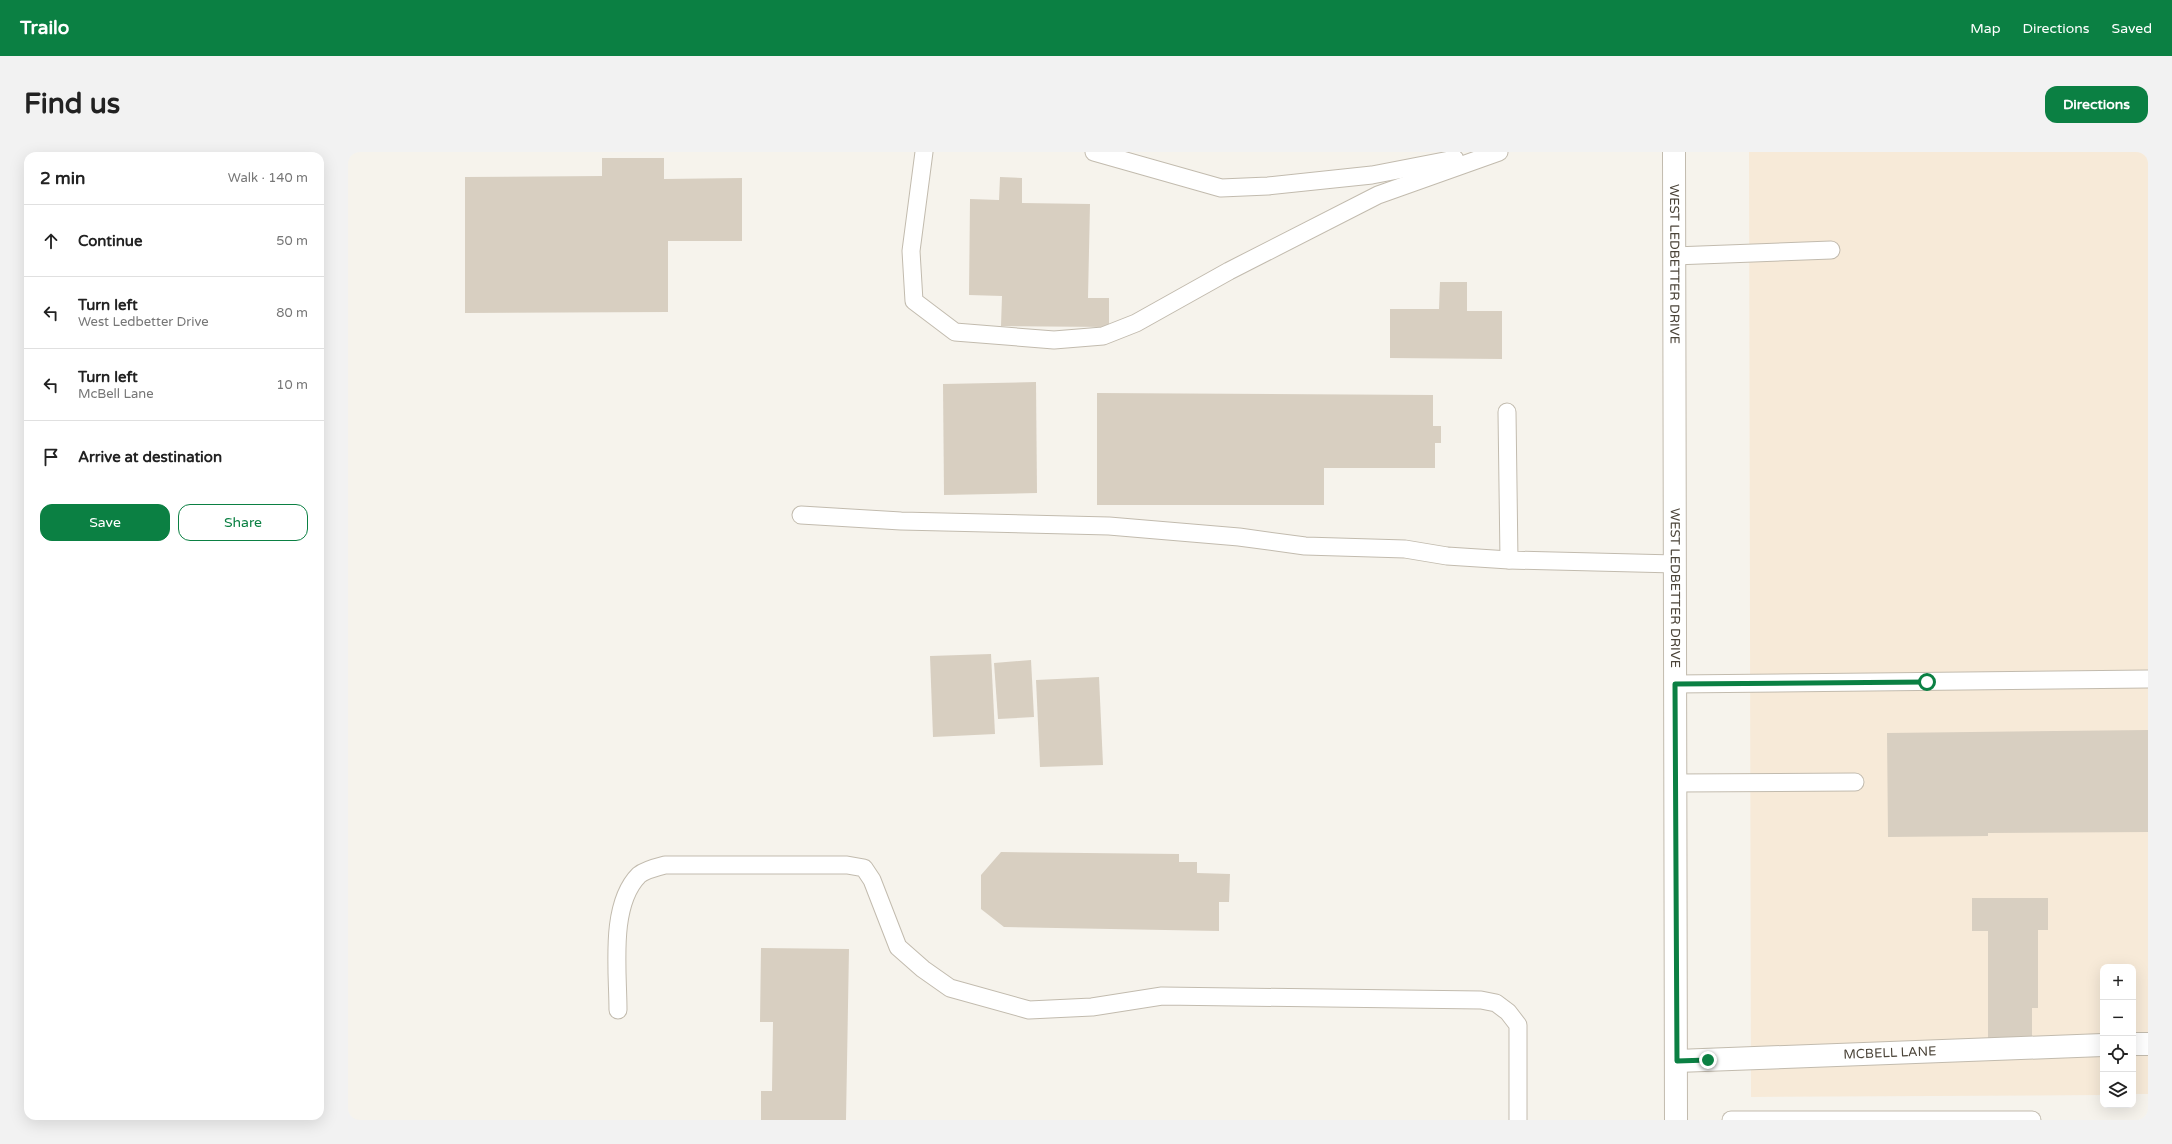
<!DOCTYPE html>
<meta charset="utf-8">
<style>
body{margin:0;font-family:"Varela Round",sans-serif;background:#f2f2f2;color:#222}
.controls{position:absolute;right:12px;bottom:12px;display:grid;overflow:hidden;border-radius:8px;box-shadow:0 4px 16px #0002}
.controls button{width:36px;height:36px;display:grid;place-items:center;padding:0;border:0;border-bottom:1px solid #e0e0e0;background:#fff;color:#222;font:20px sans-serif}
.stop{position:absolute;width:12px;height:12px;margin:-9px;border:3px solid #0b8043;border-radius:50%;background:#fff}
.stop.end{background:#0b8043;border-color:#fff;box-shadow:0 1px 4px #0008}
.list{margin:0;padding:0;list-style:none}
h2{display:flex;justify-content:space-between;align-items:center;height:52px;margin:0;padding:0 16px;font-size:17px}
h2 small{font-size:13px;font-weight:400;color:#767676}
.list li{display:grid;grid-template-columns:26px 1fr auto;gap:12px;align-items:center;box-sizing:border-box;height:72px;padding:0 16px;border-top:1px solid #e0e0e0}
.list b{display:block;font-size:15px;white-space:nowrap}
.list p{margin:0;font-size:13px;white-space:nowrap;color:#767676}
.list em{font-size:13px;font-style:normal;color:#767676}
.actions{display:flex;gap:8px;padding:12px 16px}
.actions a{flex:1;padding:9px 0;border:1px solid #0b8043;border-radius:12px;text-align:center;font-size:14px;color:#0b8043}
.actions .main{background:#0b8043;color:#fff}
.icon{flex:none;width:22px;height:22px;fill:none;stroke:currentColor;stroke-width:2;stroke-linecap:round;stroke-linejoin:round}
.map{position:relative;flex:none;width:1800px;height:968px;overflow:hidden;border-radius:12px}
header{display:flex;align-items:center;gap:24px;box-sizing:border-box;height:56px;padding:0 20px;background:#0b8043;color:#fff}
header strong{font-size:19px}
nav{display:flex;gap:22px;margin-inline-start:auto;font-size:14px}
.intro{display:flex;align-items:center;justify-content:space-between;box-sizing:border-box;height:96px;padding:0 24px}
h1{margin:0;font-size:28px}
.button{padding:10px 18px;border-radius:12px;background:#0b8043;color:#fff;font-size:14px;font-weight:700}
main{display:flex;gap:24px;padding:0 24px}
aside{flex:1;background:#fff;border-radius:12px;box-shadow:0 4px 16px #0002}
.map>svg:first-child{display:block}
</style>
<header>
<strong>Trailo</strong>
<nav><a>Map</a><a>Directions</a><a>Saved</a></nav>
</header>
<div class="intro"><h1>Find us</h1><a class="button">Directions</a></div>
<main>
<aside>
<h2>2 min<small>Walk · 140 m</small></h2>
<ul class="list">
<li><svg class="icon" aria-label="ahead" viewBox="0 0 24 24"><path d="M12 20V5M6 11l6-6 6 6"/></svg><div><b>Continue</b></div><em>50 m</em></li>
<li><svg class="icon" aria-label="left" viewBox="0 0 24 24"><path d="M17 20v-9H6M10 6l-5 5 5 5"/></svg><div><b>Turn left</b><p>West Ledbetter Drive</p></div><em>80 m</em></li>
<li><svg class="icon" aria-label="left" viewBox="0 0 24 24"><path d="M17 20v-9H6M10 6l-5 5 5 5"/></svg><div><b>Turn left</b><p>McBell Lane</p></div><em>10 m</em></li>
<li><svg class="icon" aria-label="arrive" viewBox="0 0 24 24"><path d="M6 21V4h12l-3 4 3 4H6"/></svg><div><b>Arrive at destination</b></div></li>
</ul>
<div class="actions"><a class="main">Save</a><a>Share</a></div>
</aside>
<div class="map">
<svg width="1800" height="968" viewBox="0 0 1800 968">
<rect width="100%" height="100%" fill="#f6f3ec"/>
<!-- commercial -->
<path fill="#f7ead8" d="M1401,0H1800V942H1785V815H1755V943L1403,945Z"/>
<!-- building -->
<g fill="#d8cfc1">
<path d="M254,6H316V27L394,26V89H320V160L117,161V25L254,24Z"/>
<path d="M652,25L674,26V51L742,52L740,146H761V175L653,174L654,144L621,143L622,47L651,48Z"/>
<path d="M1092,130H1119V159H1154V207L1042,206V157H1091Z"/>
<path d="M688,230L689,341L596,343L595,232Z"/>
<path d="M749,241L1085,243V274H1093V291H1087V316H976V353H749Z"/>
<path d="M643,502L647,582L585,585L582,504Z"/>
<path d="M683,508L686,565L650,567L646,511Z"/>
<path d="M751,525L755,613L692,615L688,528Z"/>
<path d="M1800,578V680L1640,681V684L1540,685L1539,581Z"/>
<path d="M653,700L831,702V710H849V721L882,722L881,750H871V779L656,775L633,757V723Z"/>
<path d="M1624,746H1700V778H1690V856H1684V890H1640V779H1624Z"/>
<path d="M413,796L501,797L498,968H413V939H424L425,870H412Z"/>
</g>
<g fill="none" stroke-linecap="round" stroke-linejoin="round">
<!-- service casing -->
<g stroke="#c2bbae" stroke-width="19">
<g id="service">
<path d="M576,0L563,99L566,149L607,180L706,188L755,184L788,171L881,119L1030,43L1151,0"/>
<path d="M746,0L873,36L920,34L1024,23L1107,7"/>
<path d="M1326,104L1483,98"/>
<path d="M1159,260L1161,408L1327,412"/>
<path d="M453,363L553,369L761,374L891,385L957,394L1057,397L1099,404L1161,408"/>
<path d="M1327,532L1800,527"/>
<path d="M1328,631L1507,630"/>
<path d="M270,858C270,818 261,753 291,723C297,718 309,715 317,713H499L516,716L524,728L550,795L575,817L602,836L681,858L744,855L814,844L1133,848L1148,851L1160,860L1170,873V968"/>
<path d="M1383,968H1684"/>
</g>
</g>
<!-- minor casing -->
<g stroke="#c2bbae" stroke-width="24">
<g id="minor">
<path d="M1785,892H1800"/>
<path id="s1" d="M1329,909L1755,893"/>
</g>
</g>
<!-- tertiary casing -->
<g stroke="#c2bbae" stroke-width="24">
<g id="tertiary">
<path id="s2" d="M1326,0L1328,968"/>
</g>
</g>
<!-- service -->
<use href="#service" stroke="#fff" stroke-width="17"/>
<!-- minor -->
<use href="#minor" stroke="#fff" stroke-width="22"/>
<!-- tertiary -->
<use href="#tertiary" stroke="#fff" stroke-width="22"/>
</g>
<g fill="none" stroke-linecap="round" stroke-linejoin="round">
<!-- route -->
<path stroke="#0b8043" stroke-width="5" d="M1360,908L1329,909L1327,532L1579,530"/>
</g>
<g text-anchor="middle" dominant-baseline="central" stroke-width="3" stroke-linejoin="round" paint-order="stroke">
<!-- street labels -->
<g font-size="13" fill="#4b4439" stroke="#fff">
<text stroke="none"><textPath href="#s2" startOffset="112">WEST LEDBETTER DRIVE</textPath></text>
<text stroke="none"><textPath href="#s2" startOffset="436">WEST LEDBETTER DRIVE</textPath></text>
<text stroke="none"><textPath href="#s1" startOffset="213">MCBELL LANE</textPath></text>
</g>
</g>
</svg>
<div class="controls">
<button>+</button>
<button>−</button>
<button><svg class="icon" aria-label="locate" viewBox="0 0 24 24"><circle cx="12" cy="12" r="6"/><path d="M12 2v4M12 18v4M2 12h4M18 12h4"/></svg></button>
<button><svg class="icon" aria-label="layers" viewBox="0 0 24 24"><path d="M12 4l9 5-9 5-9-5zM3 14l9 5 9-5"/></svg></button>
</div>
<div class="stop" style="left:1579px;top:530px"></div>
<div class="stop end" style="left:1360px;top:908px"></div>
</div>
</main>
